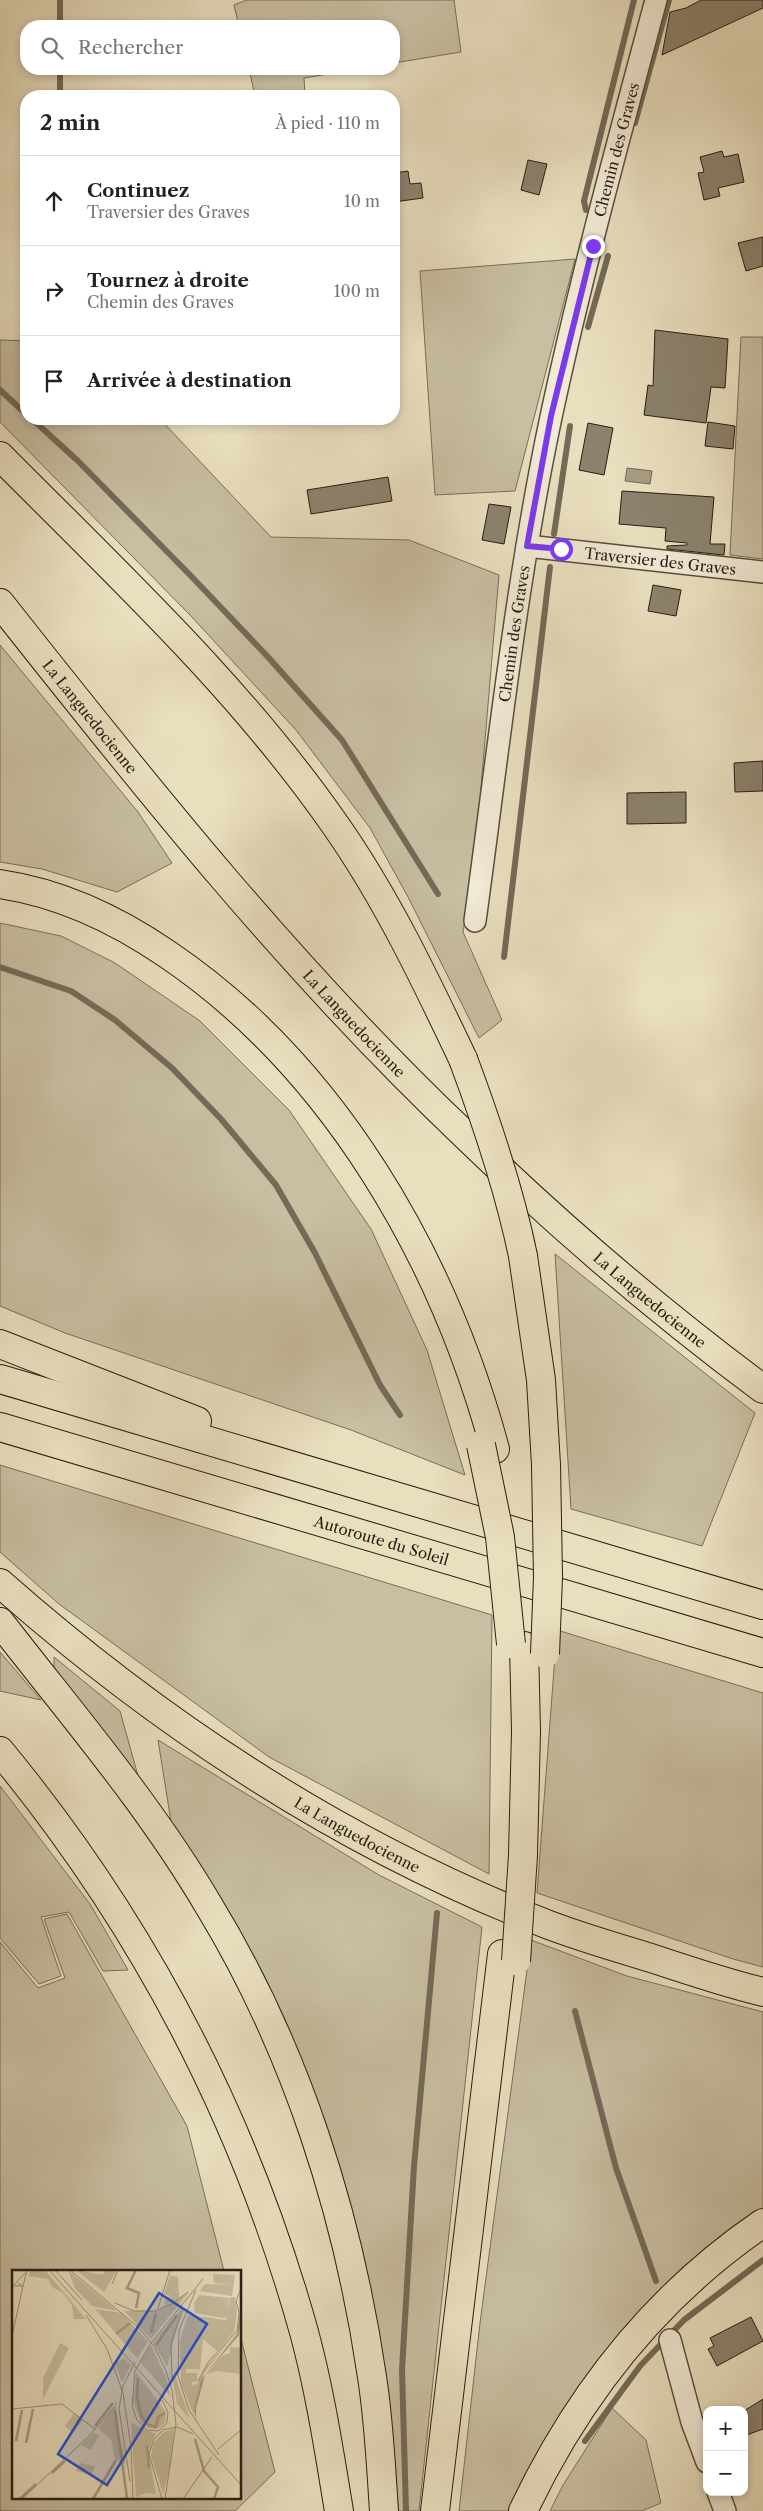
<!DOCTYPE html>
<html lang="fr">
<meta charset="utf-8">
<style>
body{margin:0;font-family:"Libre Caslon Text",serif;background:#f2f2f2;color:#222}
.controls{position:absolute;right:15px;bottom:15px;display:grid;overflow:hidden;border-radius:10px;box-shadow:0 2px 8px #0003}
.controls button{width:45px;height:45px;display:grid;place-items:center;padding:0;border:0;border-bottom:1px solid #e0e0e0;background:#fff;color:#222;font:25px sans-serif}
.stop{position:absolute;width:15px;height:15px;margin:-11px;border:4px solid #7c3aed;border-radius:50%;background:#fff}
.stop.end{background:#7c3aed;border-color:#fff;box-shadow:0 1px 5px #0008}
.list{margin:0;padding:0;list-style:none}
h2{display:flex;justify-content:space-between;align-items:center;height:65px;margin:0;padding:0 20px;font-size:21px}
h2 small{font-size:16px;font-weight:400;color:#767676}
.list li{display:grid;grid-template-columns:32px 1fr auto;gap:15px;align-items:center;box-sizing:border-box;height:90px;padding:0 20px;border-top:1px solid #e0e0e0}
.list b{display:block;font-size:19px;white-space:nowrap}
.list p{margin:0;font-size:16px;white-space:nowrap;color:#767676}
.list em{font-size:16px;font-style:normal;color:#767676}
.icon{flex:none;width:28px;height:28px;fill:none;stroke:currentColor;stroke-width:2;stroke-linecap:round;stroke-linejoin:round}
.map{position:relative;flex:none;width:763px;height:2511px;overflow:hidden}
.search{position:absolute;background:#fff;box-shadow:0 2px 8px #0003;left:20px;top:20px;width:380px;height:55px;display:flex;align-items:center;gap:12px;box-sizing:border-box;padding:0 18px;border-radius:20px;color:#767676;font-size:19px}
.panel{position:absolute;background:#fff;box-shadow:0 2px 8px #0003;left:20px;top:90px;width:380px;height:335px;border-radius:20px}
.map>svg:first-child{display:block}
</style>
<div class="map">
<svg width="763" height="2511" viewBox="0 0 763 2511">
<rect width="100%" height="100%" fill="#e9dfbf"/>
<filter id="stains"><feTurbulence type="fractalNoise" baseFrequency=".004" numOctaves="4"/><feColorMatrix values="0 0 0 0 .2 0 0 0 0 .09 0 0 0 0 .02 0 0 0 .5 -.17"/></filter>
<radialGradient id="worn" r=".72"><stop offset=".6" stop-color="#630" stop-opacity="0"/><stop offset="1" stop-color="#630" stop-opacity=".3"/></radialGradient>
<!-- green -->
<g fill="#c8bea2" stroke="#786e5b">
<path d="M247,0H454L461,52L394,63V26H239L234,5Z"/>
<path d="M249,69H359L304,78L305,96H255Z"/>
<path d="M575,259L515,491L435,495L420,271Z"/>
<path d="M741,337H763V559L730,555Z"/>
<path d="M0,340L26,341V419H160L271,537L409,540L499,575L474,870L463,932L502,1020L479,1038L408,897L370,828L296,730L190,615L0,422Z"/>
<path d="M0,645L138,812L172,863L117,892L42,869L0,862Z"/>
<path d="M0,923L61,936L115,963L200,1021L289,1110L371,1229L427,1350L465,1475L351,1430L65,1333L0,1306Z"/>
<path d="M555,1254L755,1413L702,1546L571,1509Z"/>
<path d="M0,1465L492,1615L489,1874L269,1757L59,1604L0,1552Z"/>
<path d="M557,1630L763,1693V1967L733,1959L537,1893Z"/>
<path d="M0,1652L41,1700L0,1691Z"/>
<path d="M54,1657L120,1711L140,1783L54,1670Z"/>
<path d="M158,1740L379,1875L482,1927L419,2511H396L346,2201L260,1968L173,1834Z"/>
<path d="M0,1786L90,1904L128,1970L103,1971L69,1912L41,1917L61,1976L39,1984L0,1938Z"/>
<path d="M67,1914L187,2126L224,2271H14V2497H240V2335L275,2472L235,2511H0V1942L38,1988L65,1978L44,1919Z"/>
<path d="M531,1940L627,1976L763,2012V2211L733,2233L514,2511H459L480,2323Z"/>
<path d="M612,2408L646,2440L661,2503L642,2511H550L563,2485Z"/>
</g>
<!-- water -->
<path fill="#a79d85" stroke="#746a58" d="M627,468L652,471L650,484L625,481Z"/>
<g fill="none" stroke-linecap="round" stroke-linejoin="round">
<!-- stream -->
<g stroke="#746a58" stroke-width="6">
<path d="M60,0V26"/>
<path d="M60,69V96"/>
<path d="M635,123L669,0"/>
<path d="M586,210L584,201L634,0"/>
<path d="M588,327L608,256"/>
<path d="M0,390L26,414"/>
<path d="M32,419L78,461L192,577L268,657L342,740L438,894"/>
<path d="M554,534L570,426"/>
<path d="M504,957L550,567"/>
<path d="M0,967L71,991L115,1020L172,1068L221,1119L276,1185L315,1253L380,1385L400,1415"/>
<path d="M575,2011L616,2168L656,2281"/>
<path d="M585,2441L640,2366L684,2320L763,2260"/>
<path d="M406,2511L402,2370L414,2166L437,1913"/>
</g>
</g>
<!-- building -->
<g fill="#8c826d" stroke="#271d14">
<path d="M701,0H763V8L662,55L670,12L686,8Z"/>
<path d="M722,151L724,157L738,154L744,182L718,188L720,196L704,200L698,173L704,172L700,157Z"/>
<path d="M528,160L547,164L539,195L521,190Z"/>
<path d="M408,171L410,184L421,183L423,198L394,202V173Z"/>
<path d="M763,237V266L746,271L738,243Z"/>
<path d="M655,330L728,339L725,388L711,387L706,423L644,415L648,385L653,386Z"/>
<path d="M708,422L735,426L733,449L705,446Z"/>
<path d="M588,423L613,428L604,475L579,470Z"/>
<path d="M388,477L392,501L311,514L307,490Z"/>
<path d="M622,491L714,497L710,544H725L724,555L667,549V546L687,545V543L665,541L666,528L619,524Z"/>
<path d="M489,504L511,507L504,544L482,540Z"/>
<path d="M653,585L681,590L676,616L648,611Z"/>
<path d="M763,761V791L735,792L734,763Z"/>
<path d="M686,792V823L627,824V793Z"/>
<path d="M751,2317L763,2341L717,2366L708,2349L714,2346L710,2338Z"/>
<path d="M763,2399V2429L744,2436V2411Z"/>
</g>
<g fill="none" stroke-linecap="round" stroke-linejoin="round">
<!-- minor casing -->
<g stroke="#584e3f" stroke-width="24">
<g id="minor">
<path id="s1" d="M527,546L763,572"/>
<path id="s2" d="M475,921C498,753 516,583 551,417C581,277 619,138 656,0"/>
<path d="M670,2340L692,2422L707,2462"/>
<path d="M718,2492L725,2511"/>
</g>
</g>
<!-- motorway casing -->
<g stroke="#271d14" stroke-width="30">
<g id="motorway">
<path d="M0,456C117,574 241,689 336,826C387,899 425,979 463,1059"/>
<path id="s3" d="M0,603C146,788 294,973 465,1135C559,1226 658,1311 763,1389"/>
<path d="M0,884C61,893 116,919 167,954C334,1067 443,1257 495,1449"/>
<path d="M523,1256L541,1380L546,1465"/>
<path d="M0,1344L197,1421"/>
<path d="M0,1379L763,1605"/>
<path id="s4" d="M0,1427L763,1653"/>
<path id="s5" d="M0,1583C162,1726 347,1847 549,1925C583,1938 619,1948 654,1959C690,1971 726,1983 763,1992"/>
<path d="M0,1622C72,1715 149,1804 209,1906C296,2049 348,2213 372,2377C379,2421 381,2467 384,2511"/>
<path d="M0,1751C142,1923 244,2117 304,2332C320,2391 329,2451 339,2511"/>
<path d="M523,1855L526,1731L524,1646"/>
<path d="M435,2511L502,1954"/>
<path d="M523,2511C578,2395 657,2295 763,2223"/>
</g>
</g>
<!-- minor -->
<use href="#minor" stroke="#f1ead5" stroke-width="21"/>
<!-- motorway -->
<use href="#motorway" stroke="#e9dfbf" stroke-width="28"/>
<!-- motorway-bridge casing -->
<g stroke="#271d14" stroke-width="30" stroke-linecap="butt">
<g id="motorway-bridge">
<path d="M463,1059C487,1123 509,1188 523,1256"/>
<path d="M481,1445L500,1537L511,1644"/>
<path d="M545,1654L548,1577L546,1465"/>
<path d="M516,1961L523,1855"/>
</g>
</g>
<!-- motorway-bridge -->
<use href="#motorway-bridge" stroke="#e9dfbf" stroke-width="28"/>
</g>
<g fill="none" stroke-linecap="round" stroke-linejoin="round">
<!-- route -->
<path stroke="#7c3aed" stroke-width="6" d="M561,549L527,546L551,416L593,246"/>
</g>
<g text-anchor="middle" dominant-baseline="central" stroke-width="4" stroke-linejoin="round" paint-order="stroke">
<!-- street labels -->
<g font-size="15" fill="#271d14" stroke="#f1ead5">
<text stroke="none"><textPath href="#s2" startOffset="785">Chemin des Graves</textPath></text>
<text stroke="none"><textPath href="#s1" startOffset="134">Traversier des Graves</textPath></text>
<text stroke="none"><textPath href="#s2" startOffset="290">Chemin des Graves</textPath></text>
<text stroke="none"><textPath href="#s3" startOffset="145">La Languedocienne</textPath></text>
<text stroke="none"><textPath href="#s3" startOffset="550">La Languedocienne</textPath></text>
<text stroke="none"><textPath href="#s3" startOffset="955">La Languedocienne</textPath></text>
<text stroke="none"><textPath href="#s4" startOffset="398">Autoroute du Soleil</textPath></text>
<text stroke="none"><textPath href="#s5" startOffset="438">La Languedocienne</textPath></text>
</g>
</g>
<!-- overview -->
<g transform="translate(12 2270)">
<rect width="229" height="229" fill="#e9dfbf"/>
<path d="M18,0H33L74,49H62L60,35L51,23L40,17L36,9L17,6ZM56,0L105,41L80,36L63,18ZM64,0L91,5L93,0H105L92,22ZM201,4L223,5L220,26L188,21L193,14L219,15L202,13ZM158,5L166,7L167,28L152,36L153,28L159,26L152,24ZM177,22L139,69L112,41H145ZM187,25L217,28L215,46L211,48L183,43L182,34ZM218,27H223L225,41L222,62L205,81L191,69L188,99H174V103H185V111L180,112V115L185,114L193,98L224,62L192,103L182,145L169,114L168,71L176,45L214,50ZM170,38L157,90L155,97L141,72ZM83,39L110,43L136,72L125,88ZM48,73L57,78L31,129V108ZM139,75L155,110L158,126L128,92ZM218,77L229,78V104L204,101L195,104L210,86L218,83ZM112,88L119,95L110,112L103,94ZM124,102L154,142L153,153L145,159L136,158L129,152L121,132ZM160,104L164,108L178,149L165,134ZM104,129L105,156L114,194L103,189L99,169L86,158L103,136ZM62,143L71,150L61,163L53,156ZM119,153L144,164L136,181L144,224L134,223L124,227ZM162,159L159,194L151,223L139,186L142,172L152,162ZM82,163L87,165L79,180L69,175ZM68,193L83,196L80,205L64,201Z" fill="#c8bea2"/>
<path d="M229,39L227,65L193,105L184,138V149L182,140L189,110L225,64Z" fill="#a79d85"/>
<path fill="none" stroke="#a79d85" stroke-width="2.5" d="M124,38L127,23L115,18L124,0M139,63L144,43M104,64L118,53M144,75L165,45M126,108L125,128L129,145L135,154L144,157M103,140L115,228M83,156L101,133M144,157L146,147L153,143M183,169L192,201L206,217L202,229M4,171L10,140M14,173L21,139M135,176L137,198M40,203L53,191M8,229L24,214M81,229L104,190"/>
<path fill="none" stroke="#9b917b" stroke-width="1" d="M37,0L229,215M43,0L70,30M58,0L126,57L142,76L154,101L160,120L164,154L153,229M100,14L106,0M0,16H11L15,0M1,16L13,3M184,20L167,60L166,106L177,140L207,185M103,33L122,41H142L160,34L176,22M146,38L158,0M74,45L95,79L111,123L119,177L121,229M0,66L11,16L6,13M160,110L159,73L171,39M186,111L197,91L225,61L227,43L224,31L229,19M150,130L156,142L155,153L146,161L135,160L125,150L120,136L123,101L139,73L191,9M0,139L50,134L83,159M150,160L165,157L181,164M206,179L229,160M118,211L107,139L111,116L123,92M10,229L77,166L102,137M150,229L137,184L142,169L151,160M171,229L200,187"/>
<path fill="#1d4ed8" fill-opacity="0.15" stroke="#1d4ed8" stroke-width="2.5" d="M147,23L195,54L95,215L46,184Z"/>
<rect width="229" height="229" fill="none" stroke="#271d14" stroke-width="2.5"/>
</g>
<rect width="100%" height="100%" filter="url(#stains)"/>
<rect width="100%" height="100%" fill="url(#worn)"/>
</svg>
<div class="controls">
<button>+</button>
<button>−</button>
</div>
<div class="stop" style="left:561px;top:549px"></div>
<div class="stop end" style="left:593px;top:246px"></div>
<div class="search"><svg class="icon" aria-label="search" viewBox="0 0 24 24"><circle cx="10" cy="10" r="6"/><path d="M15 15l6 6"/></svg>Rechercher</div>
<section class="panel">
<h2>2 min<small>À pied · 110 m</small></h2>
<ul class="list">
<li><svg class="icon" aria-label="ahead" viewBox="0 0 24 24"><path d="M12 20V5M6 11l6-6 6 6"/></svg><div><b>Continuez</b><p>Traversier des Graves</p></div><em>10 m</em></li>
<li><svg class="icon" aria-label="right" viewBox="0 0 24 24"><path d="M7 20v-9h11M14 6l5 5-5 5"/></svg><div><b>Tournez à droite</b><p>Chemin des Graves</p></div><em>100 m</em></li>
<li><svg class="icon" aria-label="arrive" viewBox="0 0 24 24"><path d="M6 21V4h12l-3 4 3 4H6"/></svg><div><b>Arrivée à destination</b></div></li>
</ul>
</section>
</div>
